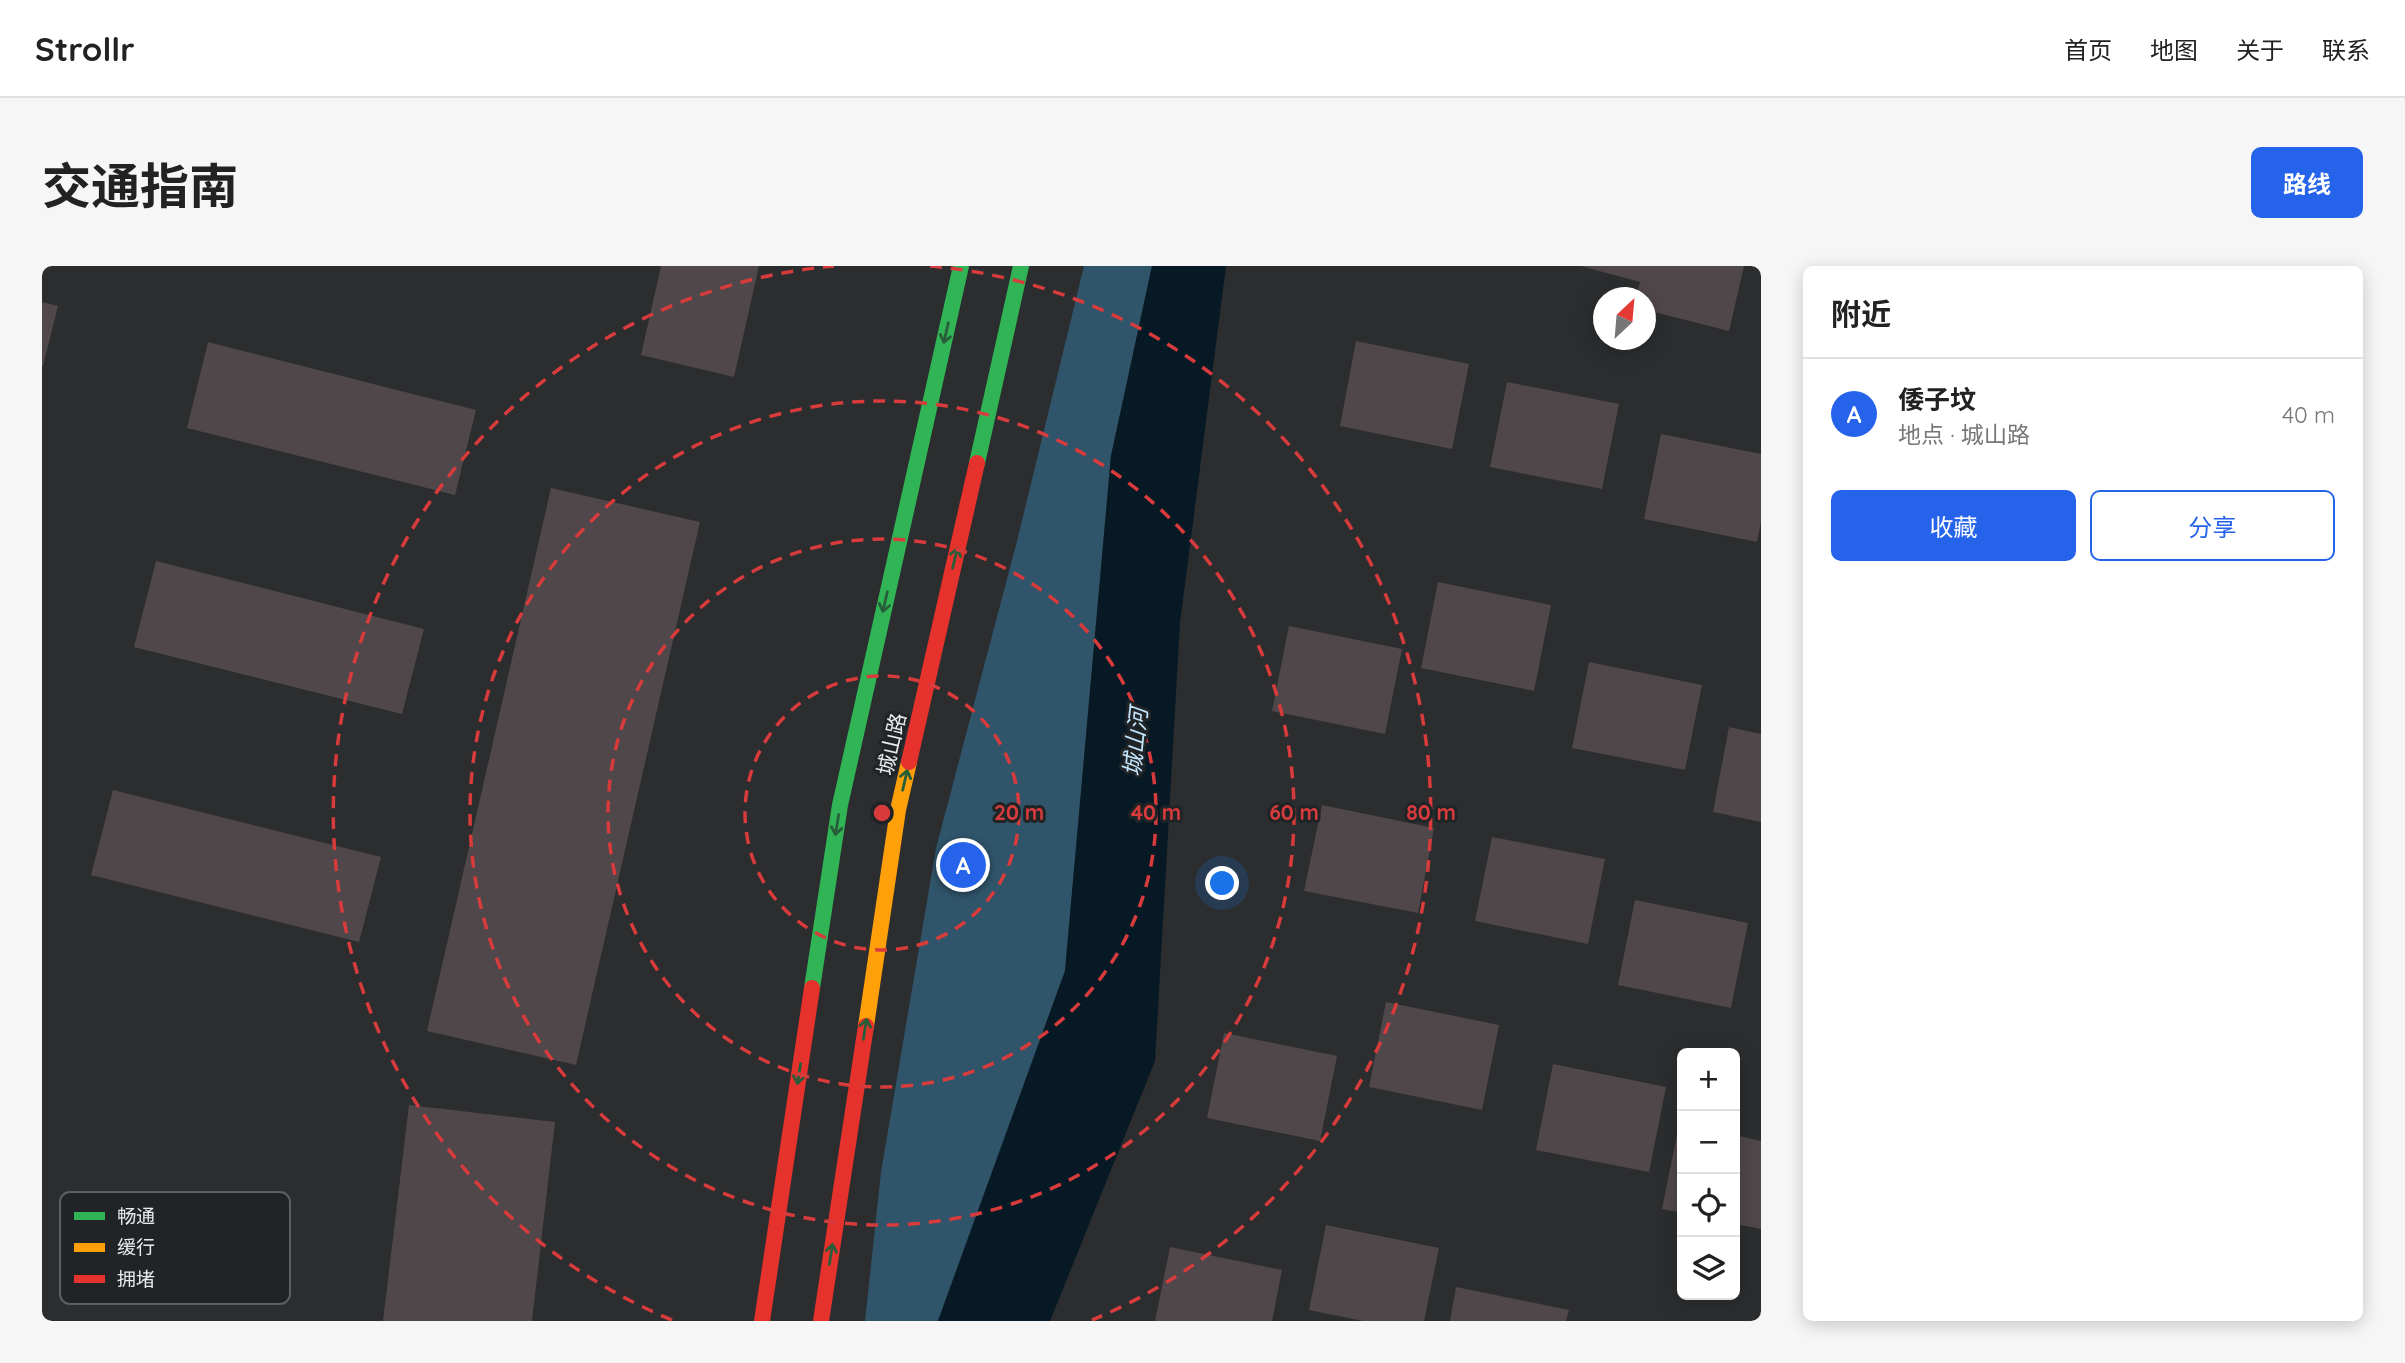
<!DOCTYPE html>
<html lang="zh">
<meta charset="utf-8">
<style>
body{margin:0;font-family:Quicksand,"Noto Sans SC",sans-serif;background:#f6f6f6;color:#222}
.controls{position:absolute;right:21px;bottom:21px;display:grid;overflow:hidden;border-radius:10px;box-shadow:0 4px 18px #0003}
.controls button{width:63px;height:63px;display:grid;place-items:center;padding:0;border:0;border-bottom:2px solid #e0e0e0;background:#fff;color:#222;font:35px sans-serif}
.compass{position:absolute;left:1551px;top:21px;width:63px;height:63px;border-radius:50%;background:#fff;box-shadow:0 4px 18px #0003;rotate:26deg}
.you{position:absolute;left:1181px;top:618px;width:24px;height:24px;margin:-18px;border:5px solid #fff;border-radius:50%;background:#1a73e8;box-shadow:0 0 0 10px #1a73e833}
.badge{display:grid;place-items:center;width:46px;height:46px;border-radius:50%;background:#2563eb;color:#fff;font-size:23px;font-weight:700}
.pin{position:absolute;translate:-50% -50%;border:4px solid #fff;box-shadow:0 2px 7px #0006}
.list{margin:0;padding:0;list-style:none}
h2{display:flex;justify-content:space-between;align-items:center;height:91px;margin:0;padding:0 28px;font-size:30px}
h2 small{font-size:23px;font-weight:400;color:#767676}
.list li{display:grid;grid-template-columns:46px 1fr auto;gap:21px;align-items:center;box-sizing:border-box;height:112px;padding:0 28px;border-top:2px solid #e0e0e0}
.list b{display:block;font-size:26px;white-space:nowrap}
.list p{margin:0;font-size:23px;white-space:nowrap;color:#767676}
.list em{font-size:23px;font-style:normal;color:#767676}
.actions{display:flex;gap:14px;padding:21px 28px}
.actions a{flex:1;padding:16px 0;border:2px solid #2563eb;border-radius:10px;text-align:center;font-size:24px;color:#2563eb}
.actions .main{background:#2563eb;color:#fff}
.icon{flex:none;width:38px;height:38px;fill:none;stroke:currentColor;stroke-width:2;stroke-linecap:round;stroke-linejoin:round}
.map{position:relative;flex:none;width:1719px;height:1055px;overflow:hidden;border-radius:10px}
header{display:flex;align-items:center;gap:42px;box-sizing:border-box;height:98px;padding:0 35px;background:#fff;border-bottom:2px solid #e0e0e0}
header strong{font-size:33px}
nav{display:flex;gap:38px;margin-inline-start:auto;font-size:24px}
.intro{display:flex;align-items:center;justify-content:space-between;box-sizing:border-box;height:168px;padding:0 42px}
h1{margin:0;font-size:49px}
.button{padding:18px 32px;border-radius:10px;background:#2563eb;color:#fff;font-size:24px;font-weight:700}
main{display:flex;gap:42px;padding:0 42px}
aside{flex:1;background:#fff;border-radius:10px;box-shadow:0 4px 18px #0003}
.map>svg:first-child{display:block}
</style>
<header>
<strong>Strollr</strong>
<nav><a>首页</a><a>地图</a><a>关于</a><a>联系</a></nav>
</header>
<div class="intro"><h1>交通指南</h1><a class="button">路线</a></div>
<main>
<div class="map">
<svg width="1719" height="1055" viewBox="0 0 1719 1055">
<rect width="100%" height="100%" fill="#2b2d2f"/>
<!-- green -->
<path fill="#30546a" d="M1042,0H1110L1069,190L1023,705L896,1055H823L839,906L894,582L975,275Z"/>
<!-- water -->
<path fill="#071924" d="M1110,0H1184L1138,357L1113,795L1008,1055H896L1023,705L1069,190Z"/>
<!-- building -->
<g fill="#50474a">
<path d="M619,0H717L692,111L599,89Z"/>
<path d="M1539,0H1702L1687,65L1604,44V32H1594L1598,16Z"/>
<path d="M0,36L16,40L1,100H0Z"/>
<path d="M1314,75L1427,98L1410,183L1298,160Z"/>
<path d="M166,76L434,144L413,229L145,162Z"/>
<path d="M1465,116L1577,138L1560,223L1448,201Z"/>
<path d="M1619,168L1719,188V256L1715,276L1602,253Z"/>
<path d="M509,222L658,256L534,799L385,765Z"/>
<path d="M114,295L382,363L360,448L92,381Z"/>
<path d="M1396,316L1509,339L1492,425L1379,402Z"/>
<path d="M1247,360L1360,383L1343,468L1230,445Z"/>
<path d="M1547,396L1660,419L1643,504L1530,482Z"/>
<path d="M1687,461L1719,468V556L1671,546Z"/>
<path d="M71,524L339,591L317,676L49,609Z"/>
<path d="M1280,539L1392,562L1376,647L1262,625Z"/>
<path d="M1450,571L1563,593L1546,678L1433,655Z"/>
<path d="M1593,634L1706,657L1689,742L1576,719Z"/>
<path d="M1344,736L1457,759L1440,844L1327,821Z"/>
<path d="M1182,767L1295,790L1278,875L1165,852Z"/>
<path d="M1511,798L1624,821L1607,906L1494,884Z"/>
<path d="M367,839L513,856L490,1055H341Z"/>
<path d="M1637,858L1640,859V947L1620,943Z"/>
<path d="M1693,869L1719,875V963L1693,958Z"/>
<path d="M1284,959L1397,982L1382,1055H1321L1267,1044Z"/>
<path d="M1128,981L1240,1004L1230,1055H1113Z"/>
<path d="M1414,1021L1527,1044L1524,1055H1408Z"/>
</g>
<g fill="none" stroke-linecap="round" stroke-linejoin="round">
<!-- fast -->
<g stroke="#30b455" stroke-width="16">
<path d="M935,197L979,0"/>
<path d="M770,722L798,539L919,0"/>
</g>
<!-- slow -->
<path stroke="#ff9f0a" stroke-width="16" d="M824,760L856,544L867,496"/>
<!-- jam -->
<g stroke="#e5322d" stroke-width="16">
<path d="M867,496L935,197"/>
<path d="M720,1055L770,722"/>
<path d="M779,1055L824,760"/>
</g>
</g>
<!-- one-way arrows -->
<defs><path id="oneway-shaft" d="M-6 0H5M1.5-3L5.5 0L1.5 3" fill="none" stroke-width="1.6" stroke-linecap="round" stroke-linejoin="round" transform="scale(1.75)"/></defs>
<g stroke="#275e39">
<use href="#oneway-shaft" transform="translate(904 67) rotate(103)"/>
<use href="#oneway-shaft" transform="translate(913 292) rotate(-77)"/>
<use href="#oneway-shaft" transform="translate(843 336) rotate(103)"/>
<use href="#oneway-shaft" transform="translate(863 514) rotate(-77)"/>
<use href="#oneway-shaft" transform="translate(795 559) rotate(99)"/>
<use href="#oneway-shaft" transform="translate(823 763) rotate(-81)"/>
<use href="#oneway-shaft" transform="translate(757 808) rotate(99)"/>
<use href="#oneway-shaft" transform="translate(789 988) rotate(-81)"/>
</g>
<!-- distance rings -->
<g fill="none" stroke="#d83b3c" stroke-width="3.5" stroke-dasharray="12 9">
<circle cx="840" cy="547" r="137"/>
<circle cx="840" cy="547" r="274"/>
<circle cx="840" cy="547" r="412"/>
<path d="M630 1054A549 549 0 0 1 792 0M888 0A549 549 0 0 1 1050 1054"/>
</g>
<g text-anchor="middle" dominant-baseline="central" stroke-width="6" stroke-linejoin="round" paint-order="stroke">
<!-- street labels -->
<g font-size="21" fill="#e8eaec" stroke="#212426">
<text transform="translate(849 478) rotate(-77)">城山路</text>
</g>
<!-- water labels -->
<g font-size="23" font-style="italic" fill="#c3e6fd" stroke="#212426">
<text transform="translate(1093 476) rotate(-84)">城山河</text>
</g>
</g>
<!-- legend -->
<rect x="18" y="926" width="230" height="112" rx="10" fill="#212426" stroke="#5d5f61" stroke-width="2"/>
<rect x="32" y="946" width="31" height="8" fill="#30b455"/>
<rect x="32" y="977" width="31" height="9" fill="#ff9f0a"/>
<rect x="32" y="1009" width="31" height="8" fill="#e5322d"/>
<g font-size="19" fill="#e8eaec">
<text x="75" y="957">畅通</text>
<text x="75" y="988">缓行</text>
<text x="75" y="1020">拥堵</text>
</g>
<circle cx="840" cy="547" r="10" fill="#d83b3c" stroke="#212426" stroke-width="3.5"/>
<g font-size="21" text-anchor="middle" font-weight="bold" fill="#d83b3c" stroke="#212426" stroke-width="6" stroke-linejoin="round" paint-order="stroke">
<text x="977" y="554">20 m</text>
<text x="1114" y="554">40 m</text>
<text x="1252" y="554">60 m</text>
<text x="1389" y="554">80 m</text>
</g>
</svg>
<div class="controls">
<button>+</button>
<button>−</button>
<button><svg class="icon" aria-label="locate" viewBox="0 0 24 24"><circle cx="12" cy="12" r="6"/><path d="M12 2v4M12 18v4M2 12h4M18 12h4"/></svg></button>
<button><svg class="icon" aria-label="layers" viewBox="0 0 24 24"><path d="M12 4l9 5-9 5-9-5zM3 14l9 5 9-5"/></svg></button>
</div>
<svg class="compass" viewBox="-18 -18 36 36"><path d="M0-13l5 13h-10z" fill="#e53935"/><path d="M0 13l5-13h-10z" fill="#767676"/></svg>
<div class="you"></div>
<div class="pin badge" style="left:921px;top:599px">A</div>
</div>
<aside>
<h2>附近<small></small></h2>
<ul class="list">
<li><span class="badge">A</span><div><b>倭子坟</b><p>地点 · 城山路</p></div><em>40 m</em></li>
</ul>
<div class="actions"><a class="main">收藏</a><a>分享</a></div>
</aside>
</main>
